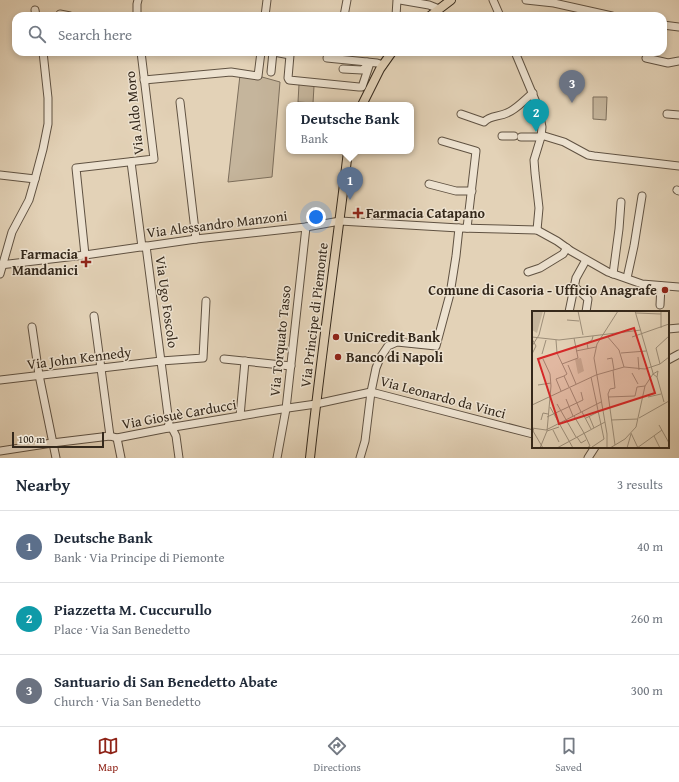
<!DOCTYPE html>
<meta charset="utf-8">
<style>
body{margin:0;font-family:"Gentium Book Plus",serif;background:#f6f6f7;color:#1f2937}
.scale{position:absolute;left:12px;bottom:10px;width:92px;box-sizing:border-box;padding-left:4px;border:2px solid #34281b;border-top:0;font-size:11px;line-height:14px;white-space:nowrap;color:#34281b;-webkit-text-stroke:3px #ede2d0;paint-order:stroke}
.you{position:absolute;left:316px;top:217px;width:14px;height:14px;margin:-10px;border:3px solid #fff;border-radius:50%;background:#1a73e8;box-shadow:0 0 0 6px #1a73e833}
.badge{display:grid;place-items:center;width:26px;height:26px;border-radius:50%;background:#8f2418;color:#fff;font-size:13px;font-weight:700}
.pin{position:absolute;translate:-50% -33px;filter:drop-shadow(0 1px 2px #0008)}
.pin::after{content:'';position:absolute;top:21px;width:14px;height:12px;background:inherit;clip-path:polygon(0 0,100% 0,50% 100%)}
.popup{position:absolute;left:286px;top:102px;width:128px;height:52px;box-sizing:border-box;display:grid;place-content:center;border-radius:8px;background:#fff;filter:drop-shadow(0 1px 3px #0005);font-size:13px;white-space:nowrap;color:#747a83}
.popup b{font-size:15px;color:#1f2937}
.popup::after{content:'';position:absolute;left:50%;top:100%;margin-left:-8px;border:8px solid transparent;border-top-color:#fff}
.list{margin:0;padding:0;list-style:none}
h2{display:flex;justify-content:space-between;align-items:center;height:52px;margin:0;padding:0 16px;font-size:17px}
h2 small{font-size:13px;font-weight:400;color:#747a83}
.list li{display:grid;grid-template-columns:26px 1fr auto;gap:12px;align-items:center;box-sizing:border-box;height:72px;padding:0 16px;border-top:1px solid #e0e1e3}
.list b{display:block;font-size:15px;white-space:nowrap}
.list p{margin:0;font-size:13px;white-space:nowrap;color:#747a83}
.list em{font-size:13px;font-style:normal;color:#747a83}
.icon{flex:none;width:22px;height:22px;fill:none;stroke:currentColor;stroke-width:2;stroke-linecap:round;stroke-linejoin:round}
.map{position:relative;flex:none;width:679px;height:458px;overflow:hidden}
.search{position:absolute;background:#fff;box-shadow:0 2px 6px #0003;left:12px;right:12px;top:12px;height:44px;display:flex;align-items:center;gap:10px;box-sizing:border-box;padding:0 14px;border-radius:12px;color:#747a83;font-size:15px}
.sheet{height:268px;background:#fff}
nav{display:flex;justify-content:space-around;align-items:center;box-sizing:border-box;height:56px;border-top:1px solid #e0e1e3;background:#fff;font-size:11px;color:#747a83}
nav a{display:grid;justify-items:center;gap:2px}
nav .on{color:#8f2418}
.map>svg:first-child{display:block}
</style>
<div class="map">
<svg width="679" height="458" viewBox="0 0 679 458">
<rect width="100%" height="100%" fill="#e3d2b7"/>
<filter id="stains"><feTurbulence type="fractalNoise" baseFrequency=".005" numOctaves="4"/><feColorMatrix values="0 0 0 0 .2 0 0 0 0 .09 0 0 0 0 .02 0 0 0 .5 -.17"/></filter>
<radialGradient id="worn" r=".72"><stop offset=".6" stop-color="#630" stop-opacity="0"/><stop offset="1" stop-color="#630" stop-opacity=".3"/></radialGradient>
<!-- green -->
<g fill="#c5b59c" stroke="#7c6e5c">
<path d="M240,75L262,77L280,82L272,177L228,182Z"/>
<path d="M299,84L314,86L313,103L298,102Z"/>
<path d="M593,97H607L606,120L593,119Z"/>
</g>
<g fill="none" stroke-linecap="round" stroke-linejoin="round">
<!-- minor casing -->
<g stroke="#605242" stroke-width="9">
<g id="minor">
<path d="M400,0L429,5L439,9"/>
<path d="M493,0L500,16"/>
<path d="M526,0L554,3L612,16"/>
<path d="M35,10L36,16"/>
<path d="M60,14L70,16"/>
<path d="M137,16V4L138,0"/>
<path d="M265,16L267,0"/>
<path d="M344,16L347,0"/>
<path d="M396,16L397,0"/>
<path d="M663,25L679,27"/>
<path d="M274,52L290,55L288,78L289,80L359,87H362L370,63"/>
<path d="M515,52L538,107L542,127L541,137L534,160L535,173L539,208L537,230"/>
<path d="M327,58L377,63L383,65"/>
<path d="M646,58L668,63L679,61"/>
<path d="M343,69L362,70L365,68L367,62"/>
<path d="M271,72L273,52"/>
<path d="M144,80L231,72L258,76L261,52"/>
<path d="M180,102L196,239"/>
<path d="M461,114L484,122C490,115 499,117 507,113C517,109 524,100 533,93"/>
<path d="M667,114L679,115"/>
<path d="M541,135L564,142L588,155L594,156L679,166"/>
<path d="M502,136H514"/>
<path d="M521,137H541"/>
<path d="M442,141L476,151L467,228"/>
<path d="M131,162L142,247"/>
<path d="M0,175L35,179"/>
<path d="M429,184L456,191H472"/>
<path d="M677,190L679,191"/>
<path d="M146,246L169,423L168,428"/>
<path d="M85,255L76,168L154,159L141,52"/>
<path d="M0,265L85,255L196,239L306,227L340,221L459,228L537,230L557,241L571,251L608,272L642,284L679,287"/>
<path d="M528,272L540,268L563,254L567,248"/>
<path d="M0,274L12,232L29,200L35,179L43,149L48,124V98L43,52"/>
<path d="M613,274L619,229L621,202"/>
<path d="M627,278L634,246L642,196"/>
<path d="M574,286L588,299L586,312"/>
<path d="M660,305L661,286"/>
<path d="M569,312L576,278L586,260"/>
<path d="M94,316L110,436"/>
<path d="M32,327L39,375L56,458"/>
<path d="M668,329L679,328"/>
<path d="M224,359L291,366"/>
<path d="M668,360L679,354"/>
<path d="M0,380L161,361L203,358L206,301"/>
<path d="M240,416L245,361"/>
<path d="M172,428L176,436L179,458"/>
<path d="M117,438L121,458"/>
<path d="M0,451L52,443L110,436L117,438L168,428L282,409H286L288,408L316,404L371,392L533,434"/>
<path d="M277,458L286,409L306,227"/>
<path d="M360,458L365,441L371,392L376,368L380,358L388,346L397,342L436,346L450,294L456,256L459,228"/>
<path d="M588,458L595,447"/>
</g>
</g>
<!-- major casing -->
<g stroke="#34281b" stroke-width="10">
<g id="major">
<path d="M430,16L451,0"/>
<path d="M362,105L380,69L392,52"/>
<path d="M310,458C321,356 336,253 348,151"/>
</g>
</g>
<!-- minor -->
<use href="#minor" stroke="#ede2d0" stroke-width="7"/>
<!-- major -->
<use href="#major" stroke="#e3d2b7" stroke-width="8"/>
</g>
<!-- markers -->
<g fill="#8f2418" stroke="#ede2d0" stroke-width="1.5">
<path d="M356 207h4v4h4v4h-4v4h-4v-4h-4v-4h4z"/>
<path d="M84 256h4v4h4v4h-4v4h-4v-4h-4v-4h4z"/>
<circle cx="665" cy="290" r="4"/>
<circle cx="336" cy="337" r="4"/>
<circle cx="338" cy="357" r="4"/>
</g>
<g text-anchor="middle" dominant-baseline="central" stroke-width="3" stroke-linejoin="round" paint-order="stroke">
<!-- street labels -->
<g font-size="14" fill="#34281b" stroke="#ede2d0">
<text transform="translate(134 113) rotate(-96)">Via Aldo Moro</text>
<text transform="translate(217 224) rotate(-7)">Via Alessandro Manzoni</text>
<text transform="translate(167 302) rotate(82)">Via Ugo Foscolo</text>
<text transform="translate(314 315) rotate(-83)">Via Principe di Piemonte</text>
<text transform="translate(280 341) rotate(-84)">Via Torquato Tasso</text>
<text transform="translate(79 358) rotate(-7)">Via John Kennedy</text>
<text transform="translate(443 397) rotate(15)">Via Leonardo da Vinci</text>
<text transform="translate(179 414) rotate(-10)">Via Giosuè Carducci</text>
</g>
<!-- poi labels -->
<g font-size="14" font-weight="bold" fill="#34281b" stroke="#ede2d0" text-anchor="start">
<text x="366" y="213">Farmacia Catapano</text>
<text x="78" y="254" text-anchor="end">Farmacia<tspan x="78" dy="16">Mandanici</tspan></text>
<text x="657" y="290" text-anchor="end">Comune di Casoria - Ufficio Anagrafe</text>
<text x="344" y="337">UniCredit Bank</text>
<text x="346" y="357">Banco di Napoli</text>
</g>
</g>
<!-- overview -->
<g transform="translate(532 311)">
<rect width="137" height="137" fill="#e3d2b7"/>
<path d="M0,0H11L5,22L0,19ZM49,47L52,60L46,63L43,48Z" fill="#c5b59c"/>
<path fill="none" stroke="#9d8e79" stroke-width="1" d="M46,0L51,24M103,0L121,62M104,2L129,3M35,9L47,10M129,17V0M75,25L87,39L92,56M0,26L27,29L109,19M100,26L137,13M0,28L4,35L0,43M24,29L25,42L35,63L32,65M0,35L7,24L13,0M56,38L55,32L60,29L61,25M44,40L64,36M89,42L114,40M10,43L14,29M106,46L107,59M75,48L80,47L82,59M30,53L46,47L42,27M128,53L124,37L137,25M36,54L44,73M81,59L83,77L78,78L76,83L83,134M100,62L106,73M32,65L37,76M59,66L72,128M125,66L132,91M6,74L19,72M38,77L49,101M29,80L24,68L32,65M76,86L103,85L105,76L113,75M116,86L129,83M34,88L41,105M25,93L44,126M0,94L64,64L92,56L113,58L128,53L137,46M18,96L41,137M50,101L59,118M42,105L52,122M57,105L62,117M15,106L51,89L49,81M54,107L66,101M107,107L137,90M9,109L11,102L16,103M79,109L106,108M127,114L137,132M0,117L14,119L69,91M2,117L1,120L11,137M21,119L27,131M15,120L27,116M52,122L58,135L55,137M99,122L106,137M122,125L128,137M45,126L49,132L54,129M60,136L72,128M8,137L15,120L19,75L18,63L11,48M25,137L73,111M75,137V123L62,47L65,33L86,0M78,137L93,128L104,116L113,75L121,63L126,60L125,66L121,63V62M95,137L99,123M105,137L130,119"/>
<path fill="#d62828" fill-opacity="0.15" stroke="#d62828" stroke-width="2" d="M102,17L123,82L27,113L6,48Z"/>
<rect width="137" height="137" fill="none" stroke="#34281b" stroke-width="2"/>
</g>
<rect width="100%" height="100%" filter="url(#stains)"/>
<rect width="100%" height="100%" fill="url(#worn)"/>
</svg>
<div class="scale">100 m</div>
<div class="you"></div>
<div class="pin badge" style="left:350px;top:200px;background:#5c6f8a">1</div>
<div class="popup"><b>Deutsche Bank</b>Bank</div>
<div class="pin badge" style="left:536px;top:132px;background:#0f9aa8">2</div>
<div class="pin badge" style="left:572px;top:103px;background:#6b7280">3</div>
<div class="search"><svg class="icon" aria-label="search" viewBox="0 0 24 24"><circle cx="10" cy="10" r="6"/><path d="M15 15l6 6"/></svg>Search here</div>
</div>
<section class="sheet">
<h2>Nearby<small>3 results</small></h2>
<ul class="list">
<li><span class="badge" style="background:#5c6f8a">1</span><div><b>Deutsche Bank</b><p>Bank · Via Principe di Piemonte</p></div><em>40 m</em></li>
<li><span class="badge" style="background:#0f9aa8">2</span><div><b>Piazzetta M. Cuccurullo</b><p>Place · Via San Benedetto</p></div><em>260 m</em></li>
<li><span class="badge" style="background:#6b7280">3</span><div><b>Santuario di San Benedetto Abate</b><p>Church · Via San Benedetto</p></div><em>300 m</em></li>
</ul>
</section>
<nav>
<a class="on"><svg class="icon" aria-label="map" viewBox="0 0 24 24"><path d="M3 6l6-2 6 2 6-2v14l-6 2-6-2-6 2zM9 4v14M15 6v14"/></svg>Map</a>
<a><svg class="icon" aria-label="directions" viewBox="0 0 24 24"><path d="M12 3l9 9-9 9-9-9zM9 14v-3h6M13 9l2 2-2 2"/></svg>Directions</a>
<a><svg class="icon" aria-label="saved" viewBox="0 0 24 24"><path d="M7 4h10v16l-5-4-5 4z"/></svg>Saved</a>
</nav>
